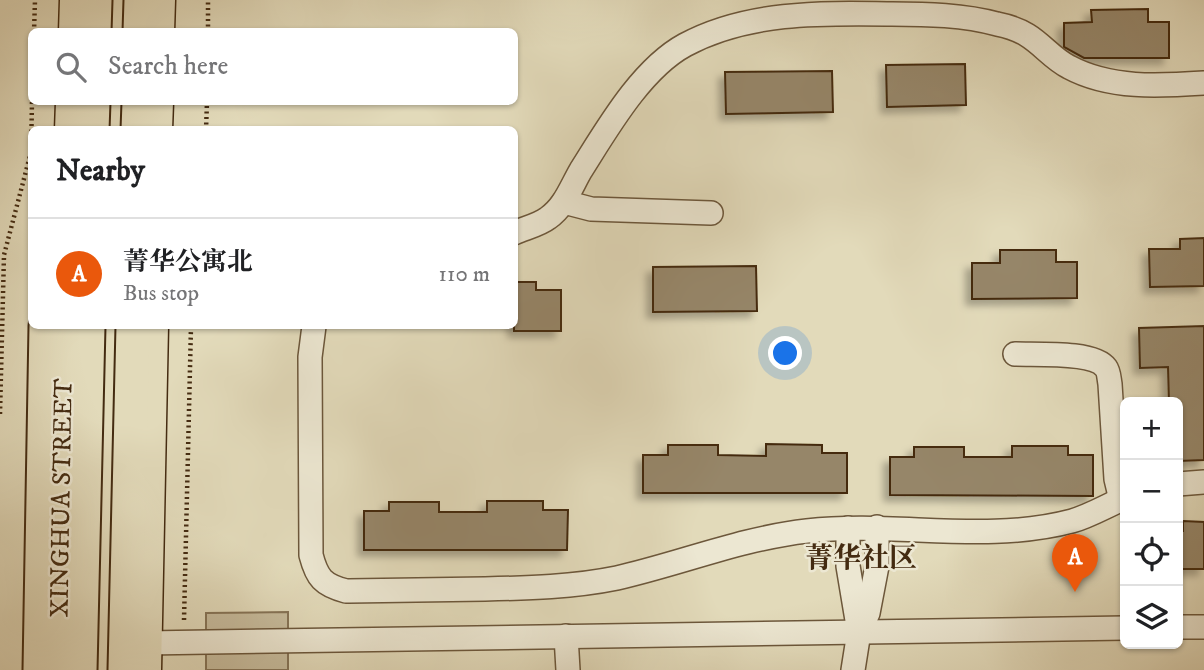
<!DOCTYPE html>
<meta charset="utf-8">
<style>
body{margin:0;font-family:"IM FELL DW Pica","Noto Serif SC",serif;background:#f2f2f2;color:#202124}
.controls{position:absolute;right:21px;bottom:21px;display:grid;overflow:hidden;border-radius:10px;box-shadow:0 2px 5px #0004}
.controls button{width:63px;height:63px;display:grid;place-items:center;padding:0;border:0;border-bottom:2px solid #e0e0e0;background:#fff;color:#202124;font:35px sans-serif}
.you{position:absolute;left:786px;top:354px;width:24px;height:24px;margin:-18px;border:5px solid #fff;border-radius:50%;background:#1a73e8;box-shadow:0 0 0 10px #1a73e833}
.badge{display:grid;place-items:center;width:46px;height:46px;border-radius:50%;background:#ea580c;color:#fff;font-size:23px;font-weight:700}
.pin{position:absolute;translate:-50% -58px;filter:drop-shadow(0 2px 4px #0008)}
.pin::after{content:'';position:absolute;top:37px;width:24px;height:21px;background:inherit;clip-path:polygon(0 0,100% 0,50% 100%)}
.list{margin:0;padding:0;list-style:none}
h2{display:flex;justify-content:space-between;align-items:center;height:91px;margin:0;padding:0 28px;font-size:30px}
h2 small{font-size:23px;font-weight:400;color:#757577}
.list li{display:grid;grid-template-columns:46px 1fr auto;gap:21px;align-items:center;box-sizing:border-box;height:112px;padding:0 28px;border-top:2px solid #e0e0e0}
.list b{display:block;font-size:26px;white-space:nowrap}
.list p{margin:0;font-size:23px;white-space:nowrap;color:#757577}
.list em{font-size:23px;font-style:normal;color:#757577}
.icon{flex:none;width:38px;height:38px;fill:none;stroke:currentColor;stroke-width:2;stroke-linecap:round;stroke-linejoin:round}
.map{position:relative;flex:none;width:1204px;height:670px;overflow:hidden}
.search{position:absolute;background:#fff;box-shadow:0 2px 5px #0004;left:28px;top:28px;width:490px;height:77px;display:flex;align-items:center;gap:18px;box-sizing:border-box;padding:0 24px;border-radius:10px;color:#757577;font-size:26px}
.panel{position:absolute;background:#fff;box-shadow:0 2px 5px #0004;left:28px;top:126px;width:490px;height:203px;border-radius:10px}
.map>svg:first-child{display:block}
</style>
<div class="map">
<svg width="1204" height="670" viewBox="0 0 1204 670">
<defs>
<filter id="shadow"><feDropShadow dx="-6" dy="6" stdDeviation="3.5" flood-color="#0004"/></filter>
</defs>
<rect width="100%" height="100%" fill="#e2daba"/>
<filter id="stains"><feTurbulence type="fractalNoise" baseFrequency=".00286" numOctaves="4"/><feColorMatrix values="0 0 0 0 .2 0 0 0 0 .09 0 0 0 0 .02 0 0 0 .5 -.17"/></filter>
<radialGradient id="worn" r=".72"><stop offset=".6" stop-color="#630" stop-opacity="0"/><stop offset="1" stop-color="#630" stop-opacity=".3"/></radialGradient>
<!-- green -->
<path fill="#c7bc9d" stroke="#867457" stroke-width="2" d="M288,612V670H206V613Z"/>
<!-- building -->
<g fill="#968669" stroke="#442b11" stroke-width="2" filter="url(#shadow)">
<path d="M1148,9V22H1169V58H1084L1064,47V23L1092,22L1091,10Z"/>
<path d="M965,64L966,105L887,107L886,65Z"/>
<path d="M832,71L833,112L726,114L725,72Z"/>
<path d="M1204,238V286L1150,287L1149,249H1180V239Z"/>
<path d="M1000,250H1056V262H1077V298L972,299V263H1000Z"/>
<path d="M756,266L757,311L653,312V267Z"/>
<path d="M514,282H536V290H561V331H514Z"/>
<path d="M1204,326V460L1178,461V402H1169L1168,367L1140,368L1139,328Z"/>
<path d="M766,444L822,445V453H847V493H643V455H668V445H718V455L766,456Z"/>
<path d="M1012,446H1068V455H1093V496L890,495V457H914V447H964V457H1012Z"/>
<path d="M487,501H543V510H568L567,550H364V511H389V502H439V512H487Z"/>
<path d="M1183,521L1204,522V569H1178V531H1183Z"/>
</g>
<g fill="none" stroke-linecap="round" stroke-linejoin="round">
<!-- minor casing -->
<g stroke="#6c573b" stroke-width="26">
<g id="minor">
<path d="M564,202L591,209L711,213"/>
<path d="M514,233C525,228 539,225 548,218C565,206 571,187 581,170C607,129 641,69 685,45C748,11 823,13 892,14C927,14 964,15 997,24C1007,26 1019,30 1027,35C1042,44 1053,59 1069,67C1110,89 1159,86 1204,83"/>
<path d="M314,326L310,357L311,555C317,578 323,585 346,591C392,590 438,590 485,589C529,588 573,587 617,578C679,564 743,538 807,531C895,521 985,544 1072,521C1090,516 1108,505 1125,498"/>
<path d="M1015,354C1036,355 1094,351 1106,368C1109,372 1109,379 1110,384L1116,479L1121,500"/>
<path d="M1178,484L1204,482"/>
<path d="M848,528V566L859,632"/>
<path d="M1178,627H1204"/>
<path d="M566,636L568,670"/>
<path d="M146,643L1125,628"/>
<path d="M853,670L859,632L868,613L877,566V527"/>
</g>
</g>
<!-- major casing -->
<g stroke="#442b11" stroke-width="33">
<g id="major">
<path d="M74,32L75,0"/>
<path d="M159,32L160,0"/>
<path d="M70,130L71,102"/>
<path d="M157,130L158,102"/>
<path d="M58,670L66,326"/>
<path d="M146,670L153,326"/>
</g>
</g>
<!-- highway casing -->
<g stroke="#442b11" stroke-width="37">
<g id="highway">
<path d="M94,32L95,0"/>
<path d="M140,32L141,0"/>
<path d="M92,130L93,102"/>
<path d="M138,130L139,102"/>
<path d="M40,670L46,326"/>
<path d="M80,670L88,326"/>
<path d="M125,670L133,326"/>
</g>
</g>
<!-- path -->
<g stroke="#442b11" stroke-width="4.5" stroke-dasharray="2 3.5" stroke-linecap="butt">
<path d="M34,32L35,0"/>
<path d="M208,32V0"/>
<path d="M206,130L207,102"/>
<path d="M0,414L4,255L31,152L32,102"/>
<path d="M184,620L191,326"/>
</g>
<!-- minor -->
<use href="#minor" stroke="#ece7d2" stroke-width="23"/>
<!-- major -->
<use href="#major" stroke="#e2daba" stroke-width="30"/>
<!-- highway -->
<use href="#highway" stroke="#e2daba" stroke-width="33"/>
</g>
<g text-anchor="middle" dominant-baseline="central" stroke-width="5" stroke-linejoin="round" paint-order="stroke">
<!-- street labels -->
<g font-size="26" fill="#442b11" stroke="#ece7d2">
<text transform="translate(62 498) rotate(-89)">XINGHUA STREET</text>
</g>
<!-- neighbourhood labels -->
<g font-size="28" font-weight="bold" fill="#442b11" stroke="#ece7d2">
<text x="861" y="558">菁华社区</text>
</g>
</g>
<rect width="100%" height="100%" filter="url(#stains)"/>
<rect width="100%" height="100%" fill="url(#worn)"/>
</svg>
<div class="controls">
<button>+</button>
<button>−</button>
<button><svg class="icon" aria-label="locate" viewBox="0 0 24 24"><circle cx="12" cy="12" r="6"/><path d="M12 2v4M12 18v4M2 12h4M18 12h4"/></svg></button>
<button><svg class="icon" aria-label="layers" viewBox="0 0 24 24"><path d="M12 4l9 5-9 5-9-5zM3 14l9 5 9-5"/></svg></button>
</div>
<div class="you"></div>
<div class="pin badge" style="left:1075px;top:592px">A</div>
<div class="search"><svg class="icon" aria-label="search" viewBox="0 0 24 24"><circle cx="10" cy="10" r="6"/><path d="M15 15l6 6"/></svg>Search here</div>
<section class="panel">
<h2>Nearby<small></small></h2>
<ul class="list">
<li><span class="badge">A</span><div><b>菁华公寓北</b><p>Bus stop</p></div><em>110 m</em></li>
</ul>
</section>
</div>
